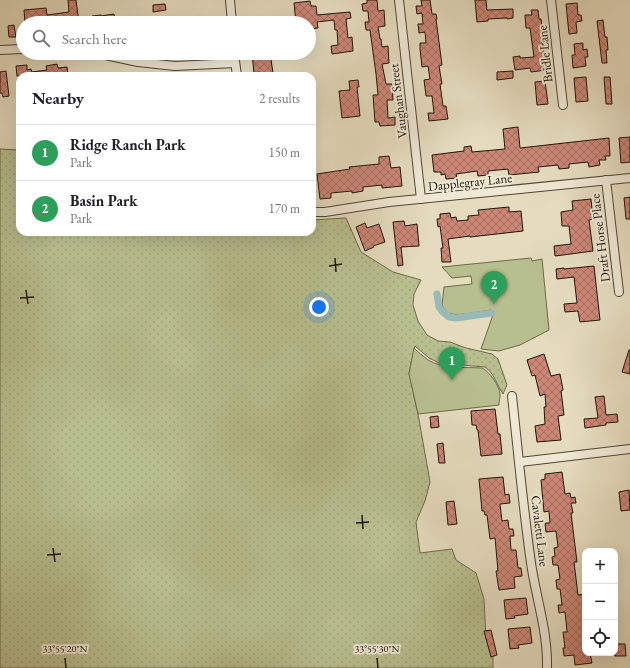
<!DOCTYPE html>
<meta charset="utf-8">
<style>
body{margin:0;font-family:"EB Garamond",serif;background:#f6f6f6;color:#202124}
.controls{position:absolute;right:12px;bottom:12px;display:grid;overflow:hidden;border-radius:8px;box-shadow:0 4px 16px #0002}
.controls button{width:36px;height:36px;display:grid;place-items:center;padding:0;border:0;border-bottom:1px solid #e0e0e0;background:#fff;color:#202124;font:20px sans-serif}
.you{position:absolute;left:319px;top:307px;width:14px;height:14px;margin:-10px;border:3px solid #fff;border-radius:50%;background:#1a73e8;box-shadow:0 0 0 6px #1a73e833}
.badge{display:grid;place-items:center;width:26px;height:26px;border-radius:50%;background:#8f2418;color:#fff;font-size:13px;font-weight:700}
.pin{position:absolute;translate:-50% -33px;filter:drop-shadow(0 1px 2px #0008)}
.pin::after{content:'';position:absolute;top:21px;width:14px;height:12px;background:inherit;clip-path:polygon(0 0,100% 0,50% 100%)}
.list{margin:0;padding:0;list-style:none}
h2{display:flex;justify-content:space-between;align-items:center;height:52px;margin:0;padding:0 16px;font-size:17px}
h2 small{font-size:13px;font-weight:400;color:#757577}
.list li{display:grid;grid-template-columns:26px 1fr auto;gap:12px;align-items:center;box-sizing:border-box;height:56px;padding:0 16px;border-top:1px solid #e0e0e0}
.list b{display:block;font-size:15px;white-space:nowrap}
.list p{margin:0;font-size:13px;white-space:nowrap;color:#757577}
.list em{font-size:13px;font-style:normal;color:#757577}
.icon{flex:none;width:22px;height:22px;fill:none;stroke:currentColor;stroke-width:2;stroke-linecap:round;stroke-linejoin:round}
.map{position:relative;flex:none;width:630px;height:668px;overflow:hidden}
.search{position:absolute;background:#fff;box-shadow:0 4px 16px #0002;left:16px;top:16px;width:300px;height:44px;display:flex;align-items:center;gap:10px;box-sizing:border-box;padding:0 14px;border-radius:22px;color:#757577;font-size:15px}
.panel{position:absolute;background:#fff;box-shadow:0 4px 16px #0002;left:16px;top:72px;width:300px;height:164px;border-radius:12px}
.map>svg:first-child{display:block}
</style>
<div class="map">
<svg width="630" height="668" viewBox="0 0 630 668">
<defs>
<pattern id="grass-dots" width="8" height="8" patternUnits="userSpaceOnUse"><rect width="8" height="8" fill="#b8bf8f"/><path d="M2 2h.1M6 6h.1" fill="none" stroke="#9ea37a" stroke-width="1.8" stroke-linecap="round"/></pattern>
<pattern id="building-cross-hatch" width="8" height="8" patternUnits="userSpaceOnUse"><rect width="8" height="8" fill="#cc8777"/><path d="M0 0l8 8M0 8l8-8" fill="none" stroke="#a56d5f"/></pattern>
</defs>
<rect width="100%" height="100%" fill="#e5dcbf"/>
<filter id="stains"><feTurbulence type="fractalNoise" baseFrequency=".005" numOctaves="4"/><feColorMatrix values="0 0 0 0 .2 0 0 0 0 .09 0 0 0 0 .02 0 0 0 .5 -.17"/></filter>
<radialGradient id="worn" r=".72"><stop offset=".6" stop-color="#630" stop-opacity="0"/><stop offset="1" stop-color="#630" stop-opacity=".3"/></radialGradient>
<!-- grass -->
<path fill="url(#grass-dots)" stroke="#6c6a49" d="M0,149L20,150V232H312V220L346,218L361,252L393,272L421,280L414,294L413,305L418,321L427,335L438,341L450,342L466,348L492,354L498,359L507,385L503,394C497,385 494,373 485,367L439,363L429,358L415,346L409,373L418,414L430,482L425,501L416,522L420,553L452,549L456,560L476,573L484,599L486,639L493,657V668H0Z"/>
<!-- park -->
<g fill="#b8bf8f" stroke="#6c6a49">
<path d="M531,258L532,261L542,259L549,330L520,345L499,351L481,349L494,312L491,310C483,311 458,316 451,314C447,313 444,309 442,305L444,287L472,284L471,276L452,278L442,267Z"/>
<path d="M414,348C418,352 423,356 428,360C442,369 466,367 482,368C489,371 500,386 500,395C500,398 499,401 499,405L418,414L409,374Z"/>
</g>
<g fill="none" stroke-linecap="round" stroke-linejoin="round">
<!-- canal -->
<path stroke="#97bab8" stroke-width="7" d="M437,294L439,307L442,311L449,317L456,318L492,313"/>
</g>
<!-- building -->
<g fill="url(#building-cross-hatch)" stroke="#211403">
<path d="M68,0H76L79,23H25L24,10L46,8L47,15L69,12Z"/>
<path d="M367,0H377L378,11L384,10L385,26L378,27L380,39H381L382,47L388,46L389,63L382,64L386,84H392L393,100H387L388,118L395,117V125L380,126L379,122H375L373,95H378L376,74L370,30H366L365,22H369L368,11H363L362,4L367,3Z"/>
<path d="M421,0H430L432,14H436L437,19H436L442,65L439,66L442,84H440L443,106H446L448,119L429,121L428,113H434L432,96H426L424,80L430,79L428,66L422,67L420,49V43H426L425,32L419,33L418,24H423L422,13L417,14L416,6H422Z"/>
<path d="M475,0H486L487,10L513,9V18L507,19V18L488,19V21L477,22Z"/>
<path d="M310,1L311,6H316L317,15L350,12L351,18L346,19L348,38L352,37L353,51L332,54L331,46L338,45L337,30H335L334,20L317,22L318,28L309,29V23H304V22L296,23L294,3Z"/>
<path d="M577,3L578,15H581L582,21L576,22L577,33L569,34L566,4Z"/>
<path d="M165,4L166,10L153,12V5Z"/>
<path d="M531,10H538L539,19H541L543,37H542L546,70L531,72L530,68L515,70L513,57L520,56V58L534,57L530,28H526L525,15H532Z"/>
<path d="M114,14L115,23H93L92,16L101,15V16Z"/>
<path d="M603,20L605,37H607L608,50H606L607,63H602L597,21Z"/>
<path d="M14,25L16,37H9L8,26Z"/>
<path d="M583,43V50L587,49L588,57H585L586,66L573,68L572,55H575L574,44Z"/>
<path d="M252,53H270L273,73H271V76H260V72L254,73Z"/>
<path d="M57,64L58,68L67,67L68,76H17L16,66L27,65V70L31,69L32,72L47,70L46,66Z"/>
<path d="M6,71L9,96L3,97L2,93H0V72Z"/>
<path d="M513,71V78L497,80V72Z"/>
<path d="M586,77L588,101L576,102L574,78Z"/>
<path d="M604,77H610L612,104H606Z"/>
<path d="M358,80L359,87H357L360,116L342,118L339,91L350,90L349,81Z"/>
<path d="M545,81L548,104L537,105L535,82Z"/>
<path d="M518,127L520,148L609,138L610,156H605L606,160H599L600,165L589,167L588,162L569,164V168L559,169L558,165L538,167L539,172L509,175L508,169L488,171V175L478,176L477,171L456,174L457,178L446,179L445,174L441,175V172H434L432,155L464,151V147L471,146L472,152L505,149L503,129Z"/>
<path d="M630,137V162L621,163L619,138Z"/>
<path d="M389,156L391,168L400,167L402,186L382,188V185L363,187V191L352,193V191L331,193V198L320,199L317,174L350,169L349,167L379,164V157Z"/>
<path d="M630,197V219H626L624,198Z"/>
<path d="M591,199L593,219L589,220L593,251L563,255L555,256L554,246L571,244L569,226H562L561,212L573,210L572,201Z"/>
<path d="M509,207V212L521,211L523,231L470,237V236L448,239L451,262H442L441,248H443L440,226L438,227L437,219H440V214L450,213L451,218L456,217L457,221L468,220V216L479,215L478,210Z"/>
<path d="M404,221L405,226L417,224L419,246L401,247L403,265L398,266L393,222Z"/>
<path d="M365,223L367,228L379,224L385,242L373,246L374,247L365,251L356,227Z"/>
<path d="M594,266L600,320L580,322L578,311L565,312L564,304L577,303L574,277L557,279L556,269L564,268V269Z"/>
<path d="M629,350H630V374L622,372Z"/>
<path d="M544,354L551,376L560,374L563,390L561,391L564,415L558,416L561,440L537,442L535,426L545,424L544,407H546L545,394L540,396L535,375L532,376L527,360Z"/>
<path d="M604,396L606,415L617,414L618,422L606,423V425L585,428L584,419L598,418L595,397Z"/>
<path d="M495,409L498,434H500L502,454L481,456L478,430H477L476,425H472L471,411Z"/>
<path d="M438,416L439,427L431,428L430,417Z"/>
<path d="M443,443L445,463H439L437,444Z"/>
<path d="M562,472L565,494L570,493L571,498L575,497L576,503H571L573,513H571L577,562H574L578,595L585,594V653H590L592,663L575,665L574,655L564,656L563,648H565L563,632H567L566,621L565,612L559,613L558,605H562L560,589H557L556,580L560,579L558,565H553L552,557L555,556L554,548L558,547L556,531L546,532L545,523H550L549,511L544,512L541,480L545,479V474Z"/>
<path d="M503,477L505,495L509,494L510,503L500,504L502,521L508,520L509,529H513L514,536H510L511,550H516L518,568H521L522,576L514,577L515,588L499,590L496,571H498L495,538L490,539L487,515H485L484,511H482L479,479Z"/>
<path d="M629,490L630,510L621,511L619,492Z"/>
<path d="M454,501L457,524L448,525L446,502Z"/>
<path d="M526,598L528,614L514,616L515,618L506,619L504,600Z"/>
<path d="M530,627L532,643L518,645L519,648L510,649L508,629Z"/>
<path d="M491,630L497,655L491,657L484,631Z"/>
<path d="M615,644H625L626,656H615Z"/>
</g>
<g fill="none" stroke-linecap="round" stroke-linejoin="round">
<!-- minor casing -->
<g stroke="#524632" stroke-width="10">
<g id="minor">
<path d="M230,0L232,23"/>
<path d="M399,0L421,199"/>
<path d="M551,0L563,105"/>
<path d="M0,50L23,49"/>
<path d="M96,53L138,62L175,66L235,63"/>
<path d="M234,53L237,76"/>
<path d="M606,180L619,292"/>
<path d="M312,212H325L389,202L630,178"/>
<path d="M512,396C518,451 523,507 531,563C536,598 548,632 547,668"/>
<path d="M520,462L630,449"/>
</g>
</g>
<!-- minor -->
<use href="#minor" stroke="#eee8d5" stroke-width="8"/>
</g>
<!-- ticks -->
<path fill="none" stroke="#211403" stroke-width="1.5" d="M335,258L336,272M329,266L342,264M26,290L28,304M20,298L34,297M362,515L363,529M356,523L369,522M53,548L55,562M47,555L61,554M65,658L66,668M377,658L378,668"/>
<g text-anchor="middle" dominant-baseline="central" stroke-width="4" stroke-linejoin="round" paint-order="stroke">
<!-- street labels -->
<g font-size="13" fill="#211403" stroke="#eee8d5">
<text transform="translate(545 54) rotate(-96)">Bridle Lane</text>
<text transform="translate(398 101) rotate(-97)">Vaughan Street</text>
<text transform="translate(470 182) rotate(-6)">Dapplegray Lane</text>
<text transform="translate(600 238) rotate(-97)">Draft Horse Place</text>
<text transform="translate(540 531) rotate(83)">Cavaletti Lane</text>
</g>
</g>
<g font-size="10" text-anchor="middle" fill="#211403" stroke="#eee8d5" stroke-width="4" stroke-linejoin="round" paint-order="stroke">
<text x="65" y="652">33°55'20"N</text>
<text x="377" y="652">33°55'30"N</text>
</g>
<rect width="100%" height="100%" filter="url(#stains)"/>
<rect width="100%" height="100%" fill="url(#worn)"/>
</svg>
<div class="controls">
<button>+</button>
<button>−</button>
<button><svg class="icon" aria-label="locate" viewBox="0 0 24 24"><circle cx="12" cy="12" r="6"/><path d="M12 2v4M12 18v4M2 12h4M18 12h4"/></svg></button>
</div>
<div class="you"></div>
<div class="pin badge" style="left:452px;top:380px;background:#2e9e5b">1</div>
<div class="pin badge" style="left:494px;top:304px;background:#2e9e5b">2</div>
<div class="search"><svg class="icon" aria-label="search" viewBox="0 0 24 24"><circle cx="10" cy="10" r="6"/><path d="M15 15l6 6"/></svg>Search here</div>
<section class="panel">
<h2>Nearby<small>2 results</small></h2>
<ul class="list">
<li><span class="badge" style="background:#2e9e5b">1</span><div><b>Ridge Ranch Park</b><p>Park</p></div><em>150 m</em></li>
<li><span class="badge" style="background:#2e9e5b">2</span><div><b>Basin Park</b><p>Park</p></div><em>170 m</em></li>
</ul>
</section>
</div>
